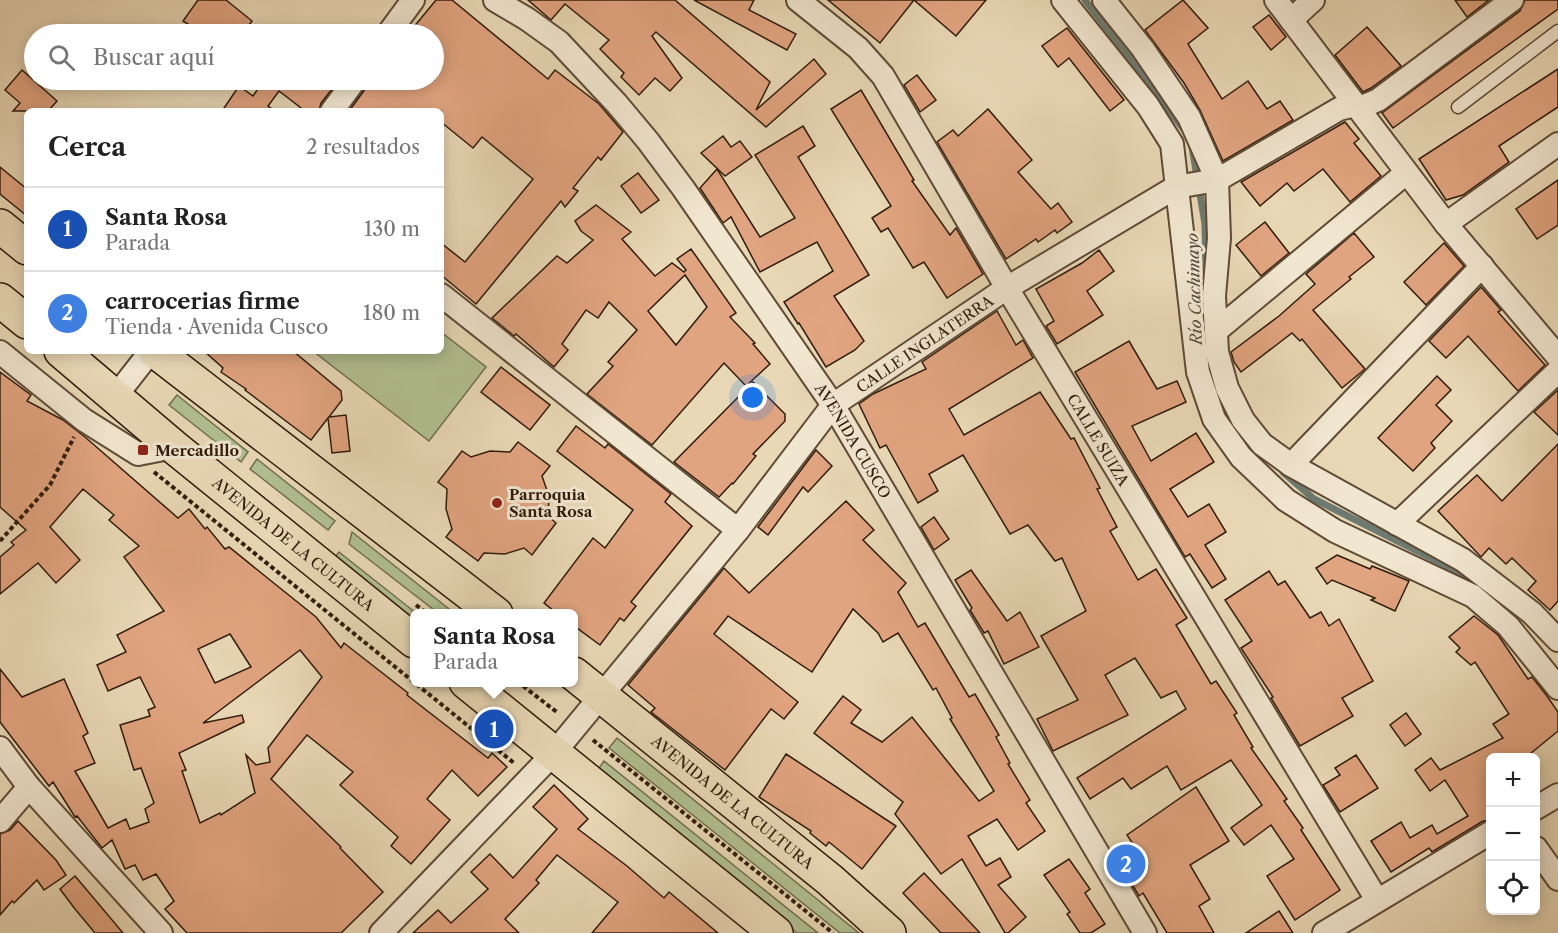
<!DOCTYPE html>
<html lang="es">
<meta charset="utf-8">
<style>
body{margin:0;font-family:"Libre Caslon Text",serif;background:#f2f2f2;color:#222}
.controls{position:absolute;right:18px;bottom:18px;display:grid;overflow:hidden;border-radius:9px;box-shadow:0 3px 15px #0003}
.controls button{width:54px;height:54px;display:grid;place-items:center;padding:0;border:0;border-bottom:2px solid #e0e0e0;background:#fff;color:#222;font:30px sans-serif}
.you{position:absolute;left:753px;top:398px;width:21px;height:21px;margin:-15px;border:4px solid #fff;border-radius:50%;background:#1a73e8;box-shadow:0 0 0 9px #1a73e833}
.badge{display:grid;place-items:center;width:39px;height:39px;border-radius:50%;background:#8f2418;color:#fff;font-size:20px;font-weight:700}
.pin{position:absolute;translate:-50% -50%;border:3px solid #fff;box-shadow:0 2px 6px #0006}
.popup{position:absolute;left:410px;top:609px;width:168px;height:78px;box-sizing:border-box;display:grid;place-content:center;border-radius:9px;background:#fff;filter:drop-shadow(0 2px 4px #0005);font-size:20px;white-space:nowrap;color:#767676}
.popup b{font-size:22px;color:#222}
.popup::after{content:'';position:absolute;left:50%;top:100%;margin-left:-12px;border:12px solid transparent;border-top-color:#fff}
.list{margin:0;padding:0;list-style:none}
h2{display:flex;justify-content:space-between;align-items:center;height:78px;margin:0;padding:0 24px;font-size:26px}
h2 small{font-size:20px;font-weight:400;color:#767676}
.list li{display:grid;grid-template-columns:39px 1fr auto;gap:18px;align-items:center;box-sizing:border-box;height:84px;padding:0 24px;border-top:2px solid #e0e0e0}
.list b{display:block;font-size:22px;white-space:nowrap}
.list p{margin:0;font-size:20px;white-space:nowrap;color:#767676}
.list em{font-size:20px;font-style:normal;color:#767676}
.icon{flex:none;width:33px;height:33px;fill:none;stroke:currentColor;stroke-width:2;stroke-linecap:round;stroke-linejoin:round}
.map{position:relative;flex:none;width:1558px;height:933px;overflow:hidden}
.search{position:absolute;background:#fff;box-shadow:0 3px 15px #0003;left:24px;top:24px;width:420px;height:66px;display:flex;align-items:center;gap:15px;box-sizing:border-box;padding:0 21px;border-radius:33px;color:#767676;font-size:22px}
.panel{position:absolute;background:#fff;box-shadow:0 3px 15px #0003;left:24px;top:108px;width:420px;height:246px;border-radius:9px}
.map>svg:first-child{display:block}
</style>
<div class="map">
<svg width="1558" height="933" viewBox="0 0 1558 933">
<rect width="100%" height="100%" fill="#e9d8b6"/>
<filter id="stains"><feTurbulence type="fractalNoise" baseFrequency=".00333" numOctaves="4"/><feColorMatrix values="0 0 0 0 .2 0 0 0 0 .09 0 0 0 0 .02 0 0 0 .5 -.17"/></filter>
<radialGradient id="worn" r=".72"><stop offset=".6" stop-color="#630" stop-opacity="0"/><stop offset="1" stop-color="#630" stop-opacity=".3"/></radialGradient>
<!-- green -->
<g fill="#b1c092" stroke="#706e4e" stroke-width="1.5">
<path d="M441,332L486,367L429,441L313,351H441Z"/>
<path d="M177,395L248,452L241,462L169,405Z"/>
<path d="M257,459L335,521L328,530L250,469Z"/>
<path d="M352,532L454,613H438L349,544Z"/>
<path d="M339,552L416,613L414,614V628L331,562Z"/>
<path d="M617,738L859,933H840L609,748Z"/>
<path d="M604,761L818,933H797L597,771Z"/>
</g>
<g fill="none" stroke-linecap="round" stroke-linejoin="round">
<!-- stream -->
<g stroke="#6e7a70" stroke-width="7">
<path d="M1085,0L1186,132"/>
<path d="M1192,147L1205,224L1206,273"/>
<path d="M1283,472L1314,499L1471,578"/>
</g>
</g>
<!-- building -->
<g fill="#e1a480" stroke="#301b0a" stroke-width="1.5" fill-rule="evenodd">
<path d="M198,0H226L252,21L242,34H203L183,21Z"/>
<path d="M436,0H452L548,79L555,70L599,104L623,132L601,160L598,157L573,188L578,191L565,207L561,201L476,304L441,275V243L465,262L533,179L482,137L473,148L441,122V111H349L366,88L368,80H434V34H408Z"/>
<path d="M528,0H675L770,82L756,110L814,59L826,74L766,127L656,32L652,36L682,78L670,91L655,78L639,95L621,77L624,73L600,49L609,40L565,4L551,20Z"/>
<path d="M694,0H754L749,10L796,34L787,50Z"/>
<path d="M828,0H914L880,43Z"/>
<path d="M914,0H986L956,36Z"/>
<path d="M1183,0L1208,28L1188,44L1222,99L1248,81L1267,109L1280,101L1293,120L1223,161L1200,110L1184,83L1145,30Z"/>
<path d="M1455,0H1489L1467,17Z"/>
<path d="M1525,0H1558V9L1393,128L1382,113L1520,11Z"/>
<path d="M1269,15L1286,37L1271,50L1253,27Z"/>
<path d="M1367,27L1401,66L1371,88L1363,92L1335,55Z"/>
<path d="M1067,28L1124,100L1110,111L1069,58L1058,67L1042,46Z"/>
<path d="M1558,69V107L1499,146L1509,162L1463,195L1446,200L1419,159Z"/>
<path d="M22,70L57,101L48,111H13L20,103L5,90Z"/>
<path d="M917,75L936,100L920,112L904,85Z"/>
<path d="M264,80H339L321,103L319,111H305L279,91L268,106L275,111H222L239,86L253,96Z"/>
<path d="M861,90L914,180L912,181L950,235L956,228L983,274L947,298L924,262L913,268L888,228L881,232L872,218L891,206L831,109Z"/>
<path d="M988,109L1032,160L1018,172L1051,209L1058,203L1072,222L1057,233L1055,230L1038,242L1036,239L1006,259L937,142L953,130L958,136Z"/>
<path d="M1345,122L1359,139L1354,143L1381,176L1350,202L1323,169L1294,191L1287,183L1260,206L1241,182Z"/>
<path d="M803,126L815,146L798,157L869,275L834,296L864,341L855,350L826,367L799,323L798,324L784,302L833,271L817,242L760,272L731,217L723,223L700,188L717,169L760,237L795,218L755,155Z"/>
<path d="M723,136L731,147L740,141L752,157L725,176L701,153Z"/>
<path d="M0,167L27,189V216L0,194Z"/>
<path d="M638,173L659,200L641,213L621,186Z"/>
<path d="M1558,180V225L1537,239L1516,209Z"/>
<path d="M596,205L631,232L622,239L655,276L672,263L684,272L686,270L677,259L691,249L736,313L730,317L755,343L753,344L770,364L746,386L724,363L652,445L587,394L613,366L608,362L637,330L609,302L598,318L586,310L562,344L568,350L554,367L516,334L514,336L492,318L557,256L567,263L593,240L581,231L575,221ZM685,275L707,307L676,345L648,311Z"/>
<path d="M1265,222L1289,253L1261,276L1236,245Z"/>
<path d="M1354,233L1374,257L1349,277L1351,279L1313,310L1365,369L1342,388L1302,339L1300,341L1292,333L1241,372L1234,362L1231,352L1279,316L1315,284L1306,274Z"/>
<path d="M1444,243L1464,266L1426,305L1404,282Z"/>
<path d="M1099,250L1114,271L1087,291L1103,315L1057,344L1046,326L1054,321L1036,289L1082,263Z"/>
<path d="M1481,287L1501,310L1498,312L1545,365L1518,391L1468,336L1446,358L1429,341Z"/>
<path d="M997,311L1016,345L1023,340L1033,358L949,409L964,435L1040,392L1071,439L1074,438L1100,488L1097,489L1117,527L1110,531L1138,580L1156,569L1187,618L1176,625L1211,684L1216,681L1237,713L1234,715L1253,747L1251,748L1287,799L1284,801L1303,828L1301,830L1340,890L1295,920L1267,876L1294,859L1271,825L1244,845L1231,828L1262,805L1231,760L1181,790L1167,766L1131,789L1123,778L1090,799L1077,778L1186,709L1176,691L1161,698L1135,658L1105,675L1128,715L1053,751L1037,719L1078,700L1041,636L1086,611L1062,558L1055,561L1028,525L1010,534L963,455L929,474L938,491L918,503L886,445L880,448L859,404L873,394L926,369L922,362Z"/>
<path d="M1129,341L1157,389L1177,381L1186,402L1132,426L1151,461L1196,433L1214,462L1170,489L1188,517L1209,504L1226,532L1205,545L1226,579L1212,588L1190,554L1185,557L1075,372Z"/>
<path d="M204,351H293L341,391L342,400L329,417L346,415L350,451L332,453L328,418L311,440L245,390L246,389L221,372L223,368Z"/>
<path d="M501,367L550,405L530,430L481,392Z"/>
<path d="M0,372L31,395L27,401L63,420L85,437L178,518L189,509L205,529L207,527L225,549L229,547L316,617L341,648L344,643L408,693L407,695L488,758L492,753L507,767L478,796L452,770L427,799L450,820L411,864L391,846L398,837L340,785L353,772L307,735L271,779L341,847L340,848L383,892L341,933H187L165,909L174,901L156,874L143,880L135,865L125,869L112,840L102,848L77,816L75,817L53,782L49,786L0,722V669L22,697L64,679L88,733L83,736L95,763L75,771L108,828L126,819L130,829L149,822L145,809L154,803L141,768L134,770L120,725L150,716L148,710L155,707L140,677L108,691L97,665L126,652L117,635L164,611L124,557L139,546L109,520L114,515L83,489L50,527L80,560L56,583L38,563L0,594V557L14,545L11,542L26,530L0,507ZM230,634L251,667L215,683L198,649ZM300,650L322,677L268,748L270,762L256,765L246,755L255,793L221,815L220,813L200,823L182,771L186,770L179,753L244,722L242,715L203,723Z"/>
<path d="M1437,376L1451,390L1436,405L1452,421L1431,443L1435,448L1413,471L1378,438Z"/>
<path d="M753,382L785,414V421L753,454L756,456L733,484L732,483L719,497L674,462Z"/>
<path d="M1558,390V435L1534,412Z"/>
<path d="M576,426L605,448L608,444L671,494L665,502L692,526L631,602L636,606L624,621L620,618L600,645L573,625V614H558L544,603L593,538L605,548L633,510L557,451Z"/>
<path d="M518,442L550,466L542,476L549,496L548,516L556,523L532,555L524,548L505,554L484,553L478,561L446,537L452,529L446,509L447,489L438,482L462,451L471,457L490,451L510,452Z"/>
<path d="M1558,444V601L1550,610L1528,590L1536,581L1512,558L1506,564L1489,548L1481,557L1438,511L1477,475L1502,501Z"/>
<path d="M816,450L832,466L808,492L803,487L768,535L758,527Z"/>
<path d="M846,501L874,530L863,540L906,583L898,592L918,627L925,623L969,697L975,694L999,735L996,737L1010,763L1008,764L1030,800L1026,803L1045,831L1018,850L997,819L968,836L986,866L1000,858L1011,877L998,885L1026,917L1008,933H1005L962,859L941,874L895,814L903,802L814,733L843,696L861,710L851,723L882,742L912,717L979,801L994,791L950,719L952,718L936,688L933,690L898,633L883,642L878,633L853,609L812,672L728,616L714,634L798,702L784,719L771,709L725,770L651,712L655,708L628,685L724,568L749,593Z"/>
<path d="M934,517L949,539L934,550L921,527Z"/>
<path d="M1337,555L1370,569L1372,566L1409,581L1395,611L1371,600L1375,598L1332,580L1327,584L1316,568Z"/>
<path d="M971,570L1007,621L1020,612L1039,647L1004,664L988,631L984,633L970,610L972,608L955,580Z"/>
<path d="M1269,571L1278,585L1285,581L1310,618L1321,612L1329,626L1339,619L1373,681L1342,698L1353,716L1300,746L1271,698L1273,697L1241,648L1252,641L1225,600Z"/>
<path d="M1474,616L1498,635L1528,679L1532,677L1547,696L1558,712V731L1525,758H1491V820L1483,821L1432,852L1429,848L1391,872L1371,841L1401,822L1410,838L1432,825L1437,834L1468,816L1445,780L1430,791L1415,770L1431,758L1440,770L1503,738L1493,724L1509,714L1475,662L1471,665L1456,652L1460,648L1449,637Z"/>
<path d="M1406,713L1421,734L1405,746L1390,725Z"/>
<path d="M786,754L896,826L862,869L829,842L826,846L810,833L811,831L759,797Z"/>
<path d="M1356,755L1378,788L1340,812L1323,785L1340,775L1335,768Z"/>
<path d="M554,785L588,819L578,829L627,866L664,898L669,892L718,933H592L618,902L557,855L536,880L539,883L505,919L519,933H413L438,910L451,923L488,889L471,872L490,854L513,878L557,829L533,807Z"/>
<path d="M1196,787L1229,841L1190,865L1210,899L1199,906L1214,933H1167L1143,893L1139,896L1129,879L1148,866L1127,835Z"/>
<path d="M18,821L56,860L66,875L44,890L37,880L14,903L12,901L0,915V834L10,830Z"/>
<path d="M1069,859L1090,889L1085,893L1105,924L1091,933H1080L1067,914L1070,912L1044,875Z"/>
<path d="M924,873L980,933H941L903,893Z"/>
<path d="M75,876L86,889L123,933H95L75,909L60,889Z"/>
<path d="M1279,911L1293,933H1246Z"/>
</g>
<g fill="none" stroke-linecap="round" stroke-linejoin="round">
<!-- service casing -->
<g stroke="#5e4a35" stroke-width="15">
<path id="service" d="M1458,107L1558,31"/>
</g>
<!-- minor casing -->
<g stroke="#5e4a35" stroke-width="26">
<g id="minor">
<path id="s1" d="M495,0L527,19L559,42L617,104L648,141L683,188L833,405L1145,933"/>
<path id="s2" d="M798,0L858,48L883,76L1007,288L1377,900"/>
<path d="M1063,0L1148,106L1172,144L1198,372L1214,419L1241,457L1286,500L1335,531L1473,596L1508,626L1558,688"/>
<path d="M1104,0L1143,49L1189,117L1217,180L1219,238L1214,296L1217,352L1227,388L1243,420L1262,444L1291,465L1463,560L1532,613L1558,640"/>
<path d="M1276,0L1446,224L1558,357"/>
<path d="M1291,20L1313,0"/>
<path d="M388,34L413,0"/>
<path d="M332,111L355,80"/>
<path d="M1446,224L1558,144"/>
<path d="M441,295L738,530"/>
<path d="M1216,331L1406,173"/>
<path d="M0,352L84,420L138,454L174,447"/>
<path d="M115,397L151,351"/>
<path d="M1291,465L1482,266"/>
<path d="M1397,524L1558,371"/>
<path d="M0,748L29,787L161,933"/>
<path d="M1536,808L1558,795"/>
<path d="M0,821L29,787"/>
<path d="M1536,848L1558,879"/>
<path id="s3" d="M381,933L554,753L738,530L833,405L1007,288L1176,187L1217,180L1339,109L1355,105L1364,106L1378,100L1512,0"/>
<path d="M1324,933L1490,833"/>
</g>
</g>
<!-- trunk casing -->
<g stroke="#301b0a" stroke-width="36">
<g id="trunk">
<path d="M0,226L27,248"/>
<path d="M0,300L27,322"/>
<path id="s4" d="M61,351L174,447L414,641"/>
<path d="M155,351L496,614"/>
<path id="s5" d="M574,674L830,880L889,933"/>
<path d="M466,682L776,933"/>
</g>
</g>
<!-- path -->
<g stroke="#301b0a" stroke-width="4" stroke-dasharray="4.5 3" stroke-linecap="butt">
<path d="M154,472L514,763"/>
<path d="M0,541L50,485L74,437"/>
<path d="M416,605L428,614"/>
<path d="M523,686L558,713"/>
<path d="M593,740L833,933"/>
</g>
<!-- service -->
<use href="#service" stroke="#f1e6d0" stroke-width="12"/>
<!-- minor -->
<use href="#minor" stroke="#f1e6d0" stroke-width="22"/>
<!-- trunk -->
<use href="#trunk" stroke="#e9d8b6" stroke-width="33"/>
</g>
<!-- markers -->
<g fill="#8f2418" stroke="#f1e6d0" stroke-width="2">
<rect x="137" y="444" width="12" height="12" rx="3"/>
<circle cx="497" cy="503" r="6"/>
</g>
<g text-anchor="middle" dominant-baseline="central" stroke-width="6" stroke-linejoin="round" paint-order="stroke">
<!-- street labels -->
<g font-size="15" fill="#301b0a" stroke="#f1e6d0">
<text stroke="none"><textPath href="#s3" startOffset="806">CALLE INGLATERRA</textPath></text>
<text stroke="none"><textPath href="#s1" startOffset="573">AVENIDA CUSCO</textPath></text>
<text stroke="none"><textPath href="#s2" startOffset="537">CALLE SUIZA</textPath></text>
<text stroke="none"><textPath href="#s4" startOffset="302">AVENIDA DE LA CULTURA</textPath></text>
<text stroke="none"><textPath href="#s5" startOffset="204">AVENIDA DE LA CULTURA</textPath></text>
</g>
<!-- poi labels -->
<g font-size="15" font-weight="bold" fill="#301b0a" stroke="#f1e6d0" text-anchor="start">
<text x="155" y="450">Mercadillo</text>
<text x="509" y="494">Parroquia<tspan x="509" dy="17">Santa Rosa</tspan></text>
</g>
<!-- water labels -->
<g font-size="16" font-style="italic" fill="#4f4a3d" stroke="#f1e6d0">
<text transform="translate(1194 289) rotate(-92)">Río Cachimayo</text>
</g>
</g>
<rect width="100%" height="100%" filter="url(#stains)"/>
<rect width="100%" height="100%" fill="url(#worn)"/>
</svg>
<div class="controls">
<button>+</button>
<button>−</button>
<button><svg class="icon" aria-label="locate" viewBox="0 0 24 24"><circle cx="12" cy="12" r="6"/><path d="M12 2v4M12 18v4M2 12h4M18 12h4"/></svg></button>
</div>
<div class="you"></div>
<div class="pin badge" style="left:494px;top:729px;background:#1a4fb4">1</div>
<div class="popup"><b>Santa Rosa</b>Parada</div>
<div class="pin badge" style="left:1126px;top:864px;background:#3f7fe0">2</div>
<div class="search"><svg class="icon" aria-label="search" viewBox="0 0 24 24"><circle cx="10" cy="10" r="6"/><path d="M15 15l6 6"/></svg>Buscar aquí</div>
<section class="panel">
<h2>Cerca<small>2 resultados</small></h2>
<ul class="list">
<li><span class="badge" style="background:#1a4fb4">1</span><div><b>Santa Rosa</b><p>Parada</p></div><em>130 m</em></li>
<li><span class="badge" style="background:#3f7fe0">2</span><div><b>carrocerias firme</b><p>Tienda · Avenida Cusco</p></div><em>180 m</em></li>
</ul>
</section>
</div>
